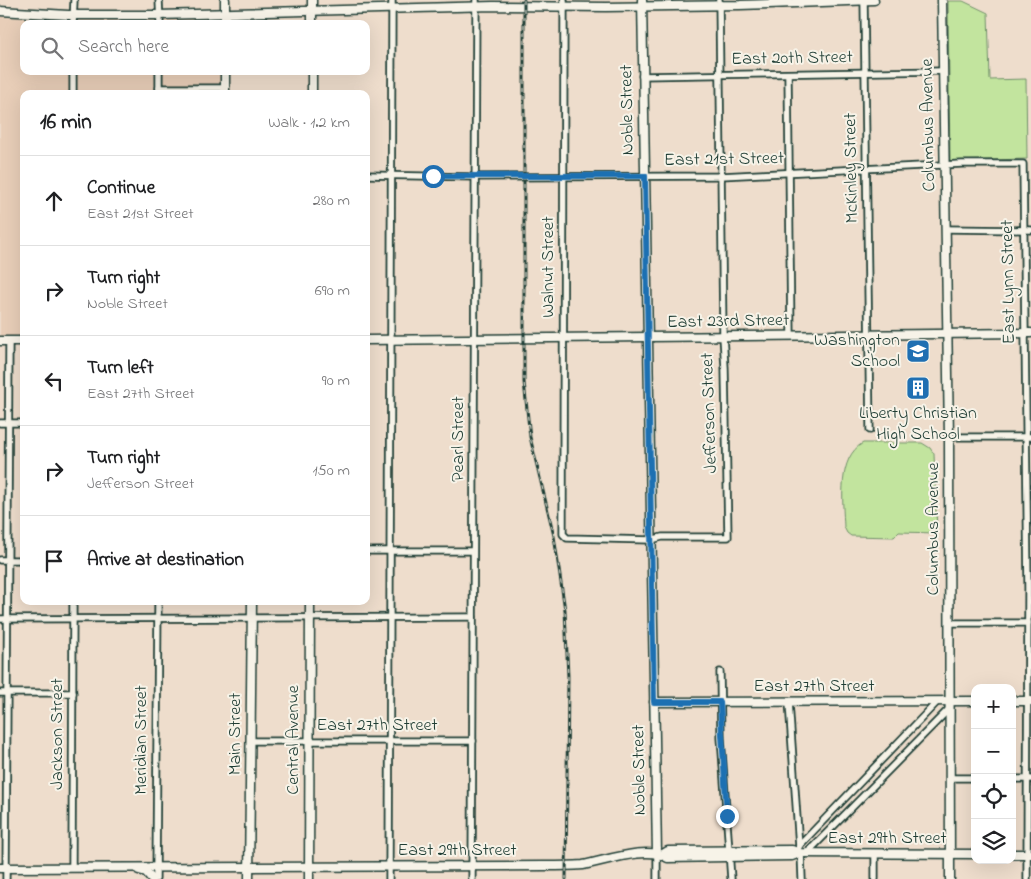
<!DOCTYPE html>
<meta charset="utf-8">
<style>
body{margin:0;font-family:"Indie Flower",sans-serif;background:#f2f2f2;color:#202124}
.controls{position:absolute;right:15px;bottom:15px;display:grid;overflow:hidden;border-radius:10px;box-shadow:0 5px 20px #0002}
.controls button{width:45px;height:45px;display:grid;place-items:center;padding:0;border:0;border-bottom:1px solid #e0e0e0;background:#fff;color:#202124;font:25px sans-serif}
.stop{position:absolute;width:15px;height:15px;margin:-11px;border:4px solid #1f6fb2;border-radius:50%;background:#fff}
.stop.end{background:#1f6fb2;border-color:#fff;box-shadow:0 1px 5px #0008}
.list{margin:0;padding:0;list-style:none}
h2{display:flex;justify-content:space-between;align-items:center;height:65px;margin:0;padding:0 20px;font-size:21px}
h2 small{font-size:16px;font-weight:400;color:#757577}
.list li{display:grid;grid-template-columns:32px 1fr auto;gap:15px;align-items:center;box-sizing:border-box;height:90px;padding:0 20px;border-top:1px solid #e0e0e0}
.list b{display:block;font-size:19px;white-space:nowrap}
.list p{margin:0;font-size:16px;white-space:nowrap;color:#757577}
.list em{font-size:16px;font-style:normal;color:#757577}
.icon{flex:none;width:28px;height:28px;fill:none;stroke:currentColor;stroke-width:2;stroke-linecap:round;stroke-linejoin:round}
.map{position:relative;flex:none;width:1031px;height:879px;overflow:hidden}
.search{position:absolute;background:#fff;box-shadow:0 5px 20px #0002;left:20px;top:20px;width:350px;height:55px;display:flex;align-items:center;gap:12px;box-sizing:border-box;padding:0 18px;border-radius:10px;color:#757577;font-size:19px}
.panel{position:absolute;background:#fff;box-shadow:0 5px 20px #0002;left:20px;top:90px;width:350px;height:515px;border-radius:10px}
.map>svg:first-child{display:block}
</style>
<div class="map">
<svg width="1031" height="879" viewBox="0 0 1031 879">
<rect width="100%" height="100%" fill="#edc"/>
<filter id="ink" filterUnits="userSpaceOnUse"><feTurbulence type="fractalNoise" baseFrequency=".02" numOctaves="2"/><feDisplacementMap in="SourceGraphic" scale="10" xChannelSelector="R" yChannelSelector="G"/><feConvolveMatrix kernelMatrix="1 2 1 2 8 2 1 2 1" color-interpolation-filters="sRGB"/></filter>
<g filter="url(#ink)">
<!-- built -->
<path fill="#e8ceb8" d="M0,17L86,20L217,18L220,21V24H24V71H220L221,94H24V336L0,337Z"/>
<!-- green -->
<g fill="#c2e49e" stroke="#709069">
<path d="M948,1H963L988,13L990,80L1026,79L1027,159L950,161Z"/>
<path d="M863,443H922L930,448L934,454L937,533L899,532L894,537L851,536L847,533L844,527C843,501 837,458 863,443Z"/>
</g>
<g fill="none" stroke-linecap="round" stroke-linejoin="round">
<!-- street casing -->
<g stroke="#1f3d34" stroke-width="9">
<g id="street">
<path d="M159,0L160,24"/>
<path d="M564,0L563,534L567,538L651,540L662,537H728L725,368L723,336L719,0"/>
<path d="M864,0L870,430"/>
<path d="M73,24L74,0"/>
<path d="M788,74L791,336"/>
<path d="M642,76L943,71"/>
<path d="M159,88H225"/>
<path d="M73,94V71"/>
<path d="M159,94V71"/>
<path d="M366,175L476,177L721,176L962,164H1023L1028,588L1027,879"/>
<path d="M946,229L1031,230"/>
<path d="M0,423H24"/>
<path d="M949,437H1031"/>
<path d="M366,551H473"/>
<path d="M0,560H24"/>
<path d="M0,619L473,617"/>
<path d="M949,623H1028"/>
<path d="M720,672L721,738L731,879"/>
<path d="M0,693H73"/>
<path d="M789,702L799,847"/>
<path d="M251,741H473"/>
<path d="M950,778H975"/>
<path d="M1012,779H1031"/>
<path d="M799,846L938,701"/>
<path d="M801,853L802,879"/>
<path d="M657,854V879"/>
<path d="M806,854L949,709"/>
<path d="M875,855V879"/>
<path d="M72,867L73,601"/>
<path d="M6,879L9,341"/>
<path d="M156,879L158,601"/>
<path d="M389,879L392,0"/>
<path d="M472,879L476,0"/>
</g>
</g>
<!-- secondary casing -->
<g stroke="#1f3d34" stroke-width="11">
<g id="secondary">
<path d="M312,0V24"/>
<path d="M642,0L657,854"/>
<path d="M942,0L949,437L950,879"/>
<path d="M0,11L68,15H159L493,6L606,7L740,5L874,0"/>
<path d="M225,24V0"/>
<path d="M312,71V94"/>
<path d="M225,94V71"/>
<path d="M366,340L1031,333"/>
<path d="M0,341H24"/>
<path d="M1012,701H1031"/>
<path d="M654,702L975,701"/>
<path d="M663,854L668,851L792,850L799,853L975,854"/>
<path d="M1012,854H1031"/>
<path d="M0,868L544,866C557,866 570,866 583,865C606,861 647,845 668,858L792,856L799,853"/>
<path d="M139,870L146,872L152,879"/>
<path d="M249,879L252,601"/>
<path d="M309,879L310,601"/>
</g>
</g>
<!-- street -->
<use href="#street" stroke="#f7f3e8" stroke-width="5.5"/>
<!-- secondary -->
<use href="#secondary" stroke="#f7f3e8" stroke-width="8"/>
<!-- rail casing -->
<g stroke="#1f3d34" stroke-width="3">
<path id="rail" d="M524,0V382L530,437L554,536L565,610L568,677L566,879"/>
</g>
<!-- rail -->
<use href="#rail" stroke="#f7f3e8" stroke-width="1" stroke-dasharray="4" stroke-linecap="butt"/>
</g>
</g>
<g fill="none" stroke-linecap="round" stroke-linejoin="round" filter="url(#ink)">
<!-- route -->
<path stroke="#1f6fb2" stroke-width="6" d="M433,176H645L654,702H720L727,816"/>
</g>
<!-- icons -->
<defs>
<g id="school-square" transform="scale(1.25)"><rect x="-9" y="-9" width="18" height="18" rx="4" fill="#1f6fb2" stroke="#f7f3e8"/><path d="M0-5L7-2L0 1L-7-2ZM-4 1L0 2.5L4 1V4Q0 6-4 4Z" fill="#fff"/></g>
<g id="building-square" transform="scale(1.25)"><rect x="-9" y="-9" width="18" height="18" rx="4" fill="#1f6fb2" stroke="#f7f3e8"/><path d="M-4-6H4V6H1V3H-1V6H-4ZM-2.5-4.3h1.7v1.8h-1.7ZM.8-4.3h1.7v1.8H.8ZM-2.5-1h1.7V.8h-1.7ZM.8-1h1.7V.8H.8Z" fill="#fff"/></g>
</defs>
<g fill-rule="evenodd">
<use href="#school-square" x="918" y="351"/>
<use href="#building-square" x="918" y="388"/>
</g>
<g text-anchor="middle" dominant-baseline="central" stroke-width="4" stroke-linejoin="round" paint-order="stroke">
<!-- street labels -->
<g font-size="18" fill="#1f3d34" stroke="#f7f3e8">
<text transform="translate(792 59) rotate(-1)">East 20th Street</text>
<text transform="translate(628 110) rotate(-91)">Noble Street</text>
<text transform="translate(929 125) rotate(-91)">Columbus Avenue</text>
<text transform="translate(724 160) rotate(-1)">East 21st Street</text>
<text transform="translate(852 168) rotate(-91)">McKinley Street</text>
<text transform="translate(549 267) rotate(-90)">Walnut Street</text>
<text transform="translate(1009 282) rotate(-91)">East Lynn Street</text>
<text transform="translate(728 322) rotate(-1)">East 23rd Street</text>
<text transform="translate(710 413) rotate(-92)">Jefferson Street</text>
<text transform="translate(459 439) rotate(-90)">Pearl Street</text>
<text transform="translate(934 529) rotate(-90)">Columbus Avenue</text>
<text x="814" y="687">East 27th Street</text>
<text x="377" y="726">East 27th Street</text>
<text transform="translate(58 734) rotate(-90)">Jackson Street</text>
<text transform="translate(236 734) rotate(-90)">Main Street</text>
<text transform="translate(142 740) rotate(-90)">Meridian Street</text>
<text transform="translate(294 740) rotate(-90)">Central Avenue</text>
<text transform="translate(640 770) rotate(-91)">Noble Street</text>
<text x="887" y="839">East 29th Street</text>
<text x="457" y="851">East 29th Street</text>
</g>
<!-- poi labels -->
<g font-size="18" fill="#1f3d34" stroke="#f7f3e8" text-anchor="end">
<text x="900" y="341">Washington<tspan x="900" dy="21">School</tspan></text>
<text x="918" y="414" text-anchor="middle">Liberty Christian<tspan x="918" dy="21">High School</tspan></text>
</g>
</g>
</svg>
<div class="controls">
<button>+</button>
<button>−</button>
<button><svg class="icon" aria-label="locate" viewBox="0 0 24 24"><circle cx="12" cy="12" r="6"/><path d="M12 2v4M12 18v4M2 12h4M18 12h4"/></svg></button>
<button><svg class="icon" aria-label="layers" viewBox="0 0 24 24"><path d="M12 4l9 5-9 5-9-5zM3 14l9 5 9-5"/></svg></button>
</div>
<div class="stop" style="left:433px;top:176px"></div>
<div class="stop end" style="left:727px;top:816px"></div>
<div class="search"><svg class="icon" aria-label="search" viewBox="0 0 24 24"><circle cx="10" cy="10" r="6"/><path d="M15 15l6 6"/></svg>Search here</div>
<section class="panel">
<h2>16 min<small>Walk · 1.2 km</small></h2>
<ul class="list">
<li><svg class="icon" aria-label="ahead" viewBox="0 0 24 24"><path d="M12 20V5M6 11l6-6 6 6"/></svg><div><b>Continue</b><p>East 21st Street</p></div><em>280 m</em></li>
<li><svg class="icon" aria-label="right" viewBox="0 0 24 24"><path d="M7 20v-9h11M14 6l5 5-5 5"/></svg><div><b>Turn right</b><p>Noble Street</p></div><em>690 m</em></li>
<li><svg class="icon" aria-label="left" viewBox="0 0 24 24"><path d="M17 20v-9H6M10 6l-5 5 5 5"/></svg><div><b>Turn left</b><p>East 27th Street</p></div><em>90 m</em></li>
<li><svg class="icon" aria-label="right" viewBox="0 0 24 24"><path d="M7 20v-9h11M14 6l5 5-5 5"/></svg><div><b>Turn right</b><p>Jefferson Street</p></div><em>150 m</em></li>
<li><svg class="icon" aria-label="arrive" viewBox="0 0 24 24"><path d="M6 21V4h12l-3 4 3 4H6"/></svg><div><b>Arrive at destination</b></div></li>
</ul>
</section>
</div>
